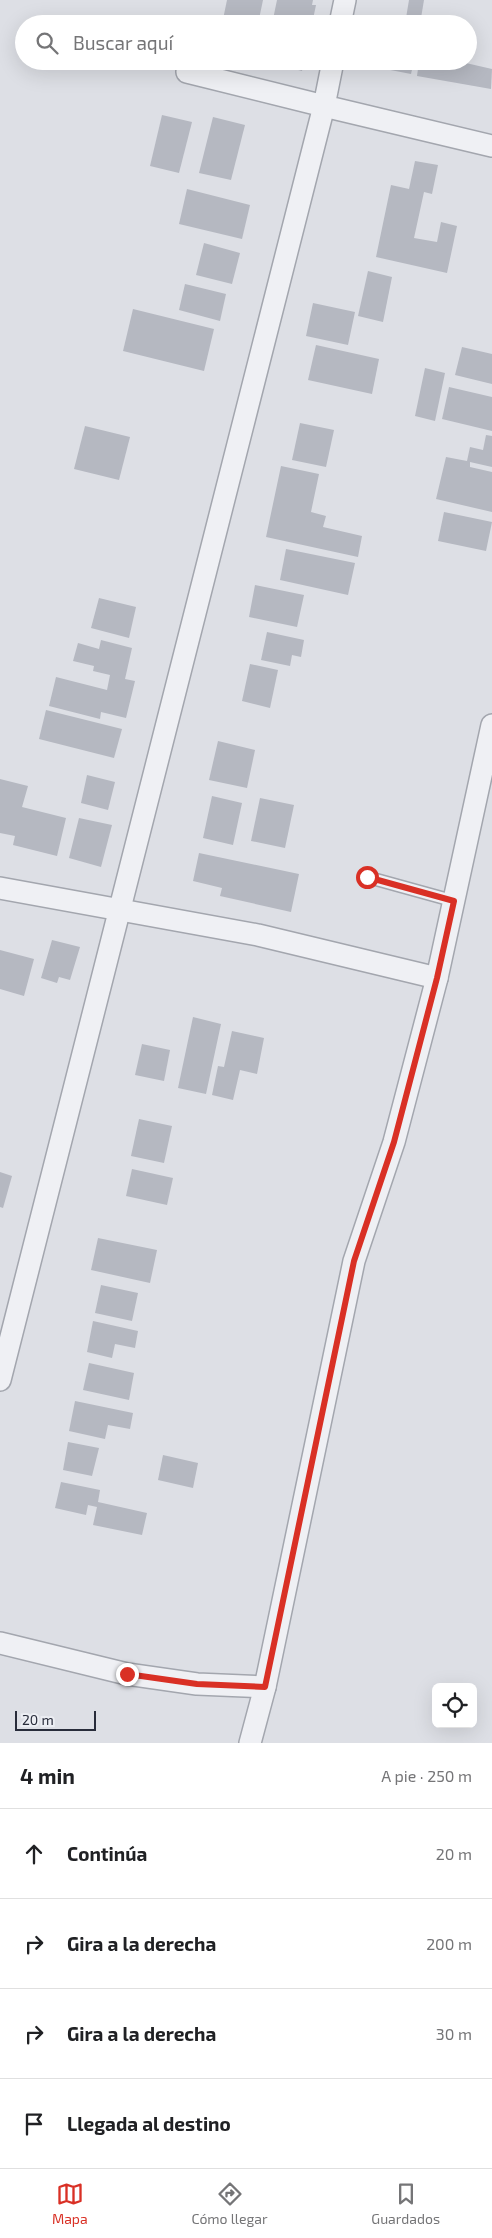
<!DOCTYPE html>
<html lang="es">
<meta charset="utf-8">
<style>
body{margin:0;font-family:"Exo 2",sans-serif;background:#f2f2f2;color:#202124}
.controls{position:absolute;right:15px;bottom:15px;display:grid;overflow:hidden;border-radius:8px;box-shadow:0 5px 20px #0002}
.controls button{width:45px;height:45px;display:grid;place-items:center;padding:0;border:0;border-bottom:1px solid #e0e0e0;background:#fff;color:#202124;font:25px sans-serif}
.scale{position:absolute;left:15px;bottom:12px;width:81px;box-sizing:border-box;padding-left:5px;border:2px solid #282c3a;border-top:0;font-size:14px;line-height:18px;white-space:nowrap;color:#282c3a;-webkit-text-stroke:4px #eceef3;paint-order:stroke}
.stop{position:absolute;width:15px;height:15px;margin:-11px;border:4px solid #d93025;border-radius:50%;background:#fff}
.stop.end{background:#d93025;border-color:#fff;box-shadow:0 1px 5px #0008}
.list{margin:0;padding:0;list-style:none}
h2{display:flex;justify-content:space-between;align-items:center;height:65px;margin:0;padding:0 20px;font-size:21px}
h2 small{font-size:16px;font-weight:400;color:#757577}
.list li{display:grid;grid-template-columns:32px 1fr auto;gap:15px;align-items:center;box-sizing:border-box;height:90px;padding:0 20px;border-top:1px solid #e0e0e0}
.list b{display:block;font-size:19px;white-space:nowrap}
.list em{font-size:16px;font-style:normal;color:#757577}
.icon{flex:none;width:28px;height:28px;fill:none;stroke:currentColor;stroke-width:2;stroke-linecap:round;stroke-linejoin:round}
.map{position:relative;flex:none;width:492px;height:1743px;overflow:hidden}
.search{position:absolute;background:#fff;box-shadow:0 5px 20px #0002;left:15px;right:15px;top:15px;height:55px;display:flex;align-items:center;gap:12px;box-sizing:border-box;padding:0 18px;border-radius:28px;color:#757577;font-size:19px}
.sheet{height:425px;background:#fff}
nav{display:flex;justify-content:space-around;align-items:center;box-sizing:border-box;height:70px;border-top:1px solid #e0e0e0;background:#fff;font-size:14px;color:#757577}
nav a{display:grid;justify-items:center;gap:2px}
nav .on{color:#d93025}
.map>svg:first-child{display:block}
</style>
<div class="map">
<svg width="492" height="1743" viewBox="0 0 492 1743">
<rect width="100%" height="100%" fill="#dddfe5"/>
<!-- building -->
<g fill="#b5b8c1">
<path d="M227,0H263L258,24H222Z"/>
<path d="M277,0H313L312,5H316L312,24H272Z"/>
<path d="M409,0H424L420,24H405Z"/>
<path d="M264,61H304L302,71Z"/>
<path d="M381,61H414L411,74L380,68Z"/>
<path d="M419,61H457L492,69L491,89L417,76Z"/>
<path d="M162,115L192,122L179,173L150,166Z"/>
<path d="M213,117L245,125L231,180L199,173Z"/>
<path d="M415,161L438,165L432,194L424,192L414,238L437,242L441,222L457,226L447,273L376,257L391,185L409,189Z"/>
<path d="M187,189L250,205L242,239L179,224Z"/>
<path d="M204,243L240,253L232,284L196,275Z"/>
<path d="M368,271L392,277L383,322L358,316Z"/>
<path d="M185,284L226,294L220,321L179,310Z"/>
<path d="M313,303L355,312L348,345L306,336Z"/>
<path d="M133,309L214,329L204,371L123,351Z"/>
<path d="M316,345L379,359L372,394L308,380Z"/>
<path d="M462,347L492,354V384L455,375Z"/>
<path d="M425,368L445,373L435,421L415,416Z"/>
<path d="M449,387L492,397V431L442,419Z"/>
<path d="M300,423L334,430L326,467L292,460Z"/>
<path d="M85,426L130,437L119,480L74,469Z"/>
<path d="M486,435L492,436V467L470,462V467L492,472V512L436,499L446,457L467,461L470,447L483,450Z"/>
<path d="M281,466L319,474L311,512L326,516L323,527L362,536L358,557L266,537Z"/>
<path d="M444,512L492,522L486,551L438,541Z"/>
<path d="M286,549L355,563L348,595L280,580Z"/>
<path d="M255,585L304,595L297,627L249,617Z"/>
<path d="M99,598L136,607L129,638L91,628Z"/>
<path d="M267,632L304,640L301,657L292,655L290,666L261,660Z"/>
<path d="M101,640L132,648L125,679L135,681L126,718L101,712L100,719L49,706L56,677L107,690L110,675L93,671L94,666L73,661L78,643L99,649Z"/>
<path d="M250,664L278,670L270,708L242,701Z"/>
<path d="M46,710L122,729L114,758L39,739Z"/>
<path d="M218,741L255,750L247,788L209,780Z"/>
<path d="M87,775L115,782L108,810L81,803Z"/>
<path d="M0,779L28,786L22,807L66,818L57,856L13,845L15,836L0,833Z"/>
<path d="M212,796L242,803L233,845L203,838Z"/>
<path d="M260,798L294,805L285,848L251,841Z"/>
<path d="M79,818L112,825L101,867L69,858Z"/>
<path d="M199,853L299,874L291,912L220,896L222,888L193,881Z"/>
<path d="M52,940L80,947L70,980L59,977L57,983L41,978Z"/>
<path d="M0,950L34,959L24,996L0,989Z"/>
<path d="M193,1017L221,1024L206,1094L178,1088Z"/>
<path d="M232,1031L264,1038L257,1074L240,1070L233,1100L212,1095L218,1066L224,1067Z"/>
<path d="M142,1044L170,1050L164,1081L135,1075Z"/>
<path d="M139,1119L172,1126L164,1163L131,1156Z"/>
<path d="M132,1169L173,1178L167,1205L126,1196Z"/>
<path d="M0,1172L12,1176L3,1208L0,1207Z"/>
<path d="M98,1238L157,1250L150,1283L91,1270Z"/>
<path d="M101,1285L138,1293L132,1321L95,1313Z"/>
<path d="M93,1321L138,1331L135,1348L115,1344L112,1358L87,1352Z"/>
<path d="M89,1363L134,1373L129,1400L83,1390Z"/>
<path d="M75,1401L133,1413L130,1429L108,1425L105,1439L69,1431Z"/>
<path d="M68,1442L99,1448L92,1476L63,1470Z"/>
<path d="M163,1455L198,1463L193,1488L158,1480Z"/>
<path d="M61,1482L100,1490L98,1502L147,1513L142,1535L93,1525L97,1507L88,1505L86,1515L55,1508Z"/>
</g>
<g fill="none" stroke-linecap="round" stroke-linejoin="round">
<!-- lane casing -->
<g stroke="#a3a6ae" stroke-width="14">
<path id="lane" d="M367,877L454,901"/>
</g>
<!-- street casing -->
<g stroke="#a3a6ae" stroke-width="24">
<g id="street">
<path d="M340,24L345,0"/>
<path d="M333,61L324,106L492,146"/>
<path d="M0,888L258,935L437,978"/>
<path d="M0,1380L324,106L187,72"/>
<path d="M0,1643L127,1674L197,1684L265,1687"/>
<path d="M250,1743L265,1687L354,1261L394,1142L437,978L492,725"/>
</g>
</g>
<!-- lane -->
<use href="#lane" stroke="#eff0f4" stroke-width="11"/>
<!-- street -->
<use href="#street" stroke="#eff0f4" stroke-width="21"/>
</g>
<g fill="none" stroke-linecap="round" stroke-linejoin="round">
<!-- route -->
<path stroke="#d93025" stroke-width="6" d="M127,1674L197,1684L265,1687L354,1261L394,1142L437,978L454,901L367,877"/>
</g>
</svg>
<div class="controls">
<button><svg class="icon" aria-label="locate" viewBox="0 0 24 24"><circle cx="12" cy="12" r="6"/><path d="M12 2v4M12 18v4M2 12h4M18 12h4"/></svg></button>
</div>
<div class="scale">20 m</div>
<div class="stop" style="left:367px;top:877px"></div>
<div class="stop end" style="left:127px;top:1674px"></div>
<div class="search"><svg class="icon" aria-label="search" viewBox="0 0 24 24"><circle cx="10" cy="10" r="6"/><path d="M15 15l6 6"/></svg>Buscar aquí</div>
</div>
<section class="sheet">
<h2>4 min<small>A pie · 250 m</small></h2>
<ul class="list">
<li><svg class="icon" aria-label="ahead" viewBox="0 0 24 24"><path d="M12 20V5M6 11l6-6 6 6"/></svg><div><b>Continúa</b></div><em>20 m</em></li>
<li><svg class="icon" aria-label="right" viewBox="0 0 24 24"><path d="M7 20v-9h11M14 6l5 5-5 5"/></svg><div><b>Gira a la derecha</b></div><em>200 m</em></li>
<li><svg class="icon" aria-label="right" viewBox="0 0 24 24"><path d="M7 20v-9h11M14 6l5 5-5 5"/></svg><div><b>Gira a la derecha</b></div><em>30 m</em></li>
<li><svg class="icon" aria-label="arrive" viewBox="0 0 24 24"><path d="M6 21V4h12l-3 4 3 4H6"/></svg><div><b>Llegada al destino</b></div></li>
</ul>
</section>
<nav>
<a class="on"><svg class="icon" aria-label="map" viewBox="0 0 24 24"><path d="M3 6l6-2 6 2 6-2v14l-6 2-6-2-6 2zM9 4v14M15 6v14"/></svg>Mapa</a>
<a><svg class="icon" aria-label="directions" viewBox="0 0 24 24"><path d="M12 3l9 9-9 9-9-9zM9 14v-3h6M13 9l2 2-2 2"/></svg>Cómo llegar</a>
<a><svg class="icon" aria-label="saved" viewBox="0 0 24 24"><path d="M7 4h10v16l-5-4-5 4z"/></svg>Guardados</a>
</nav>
